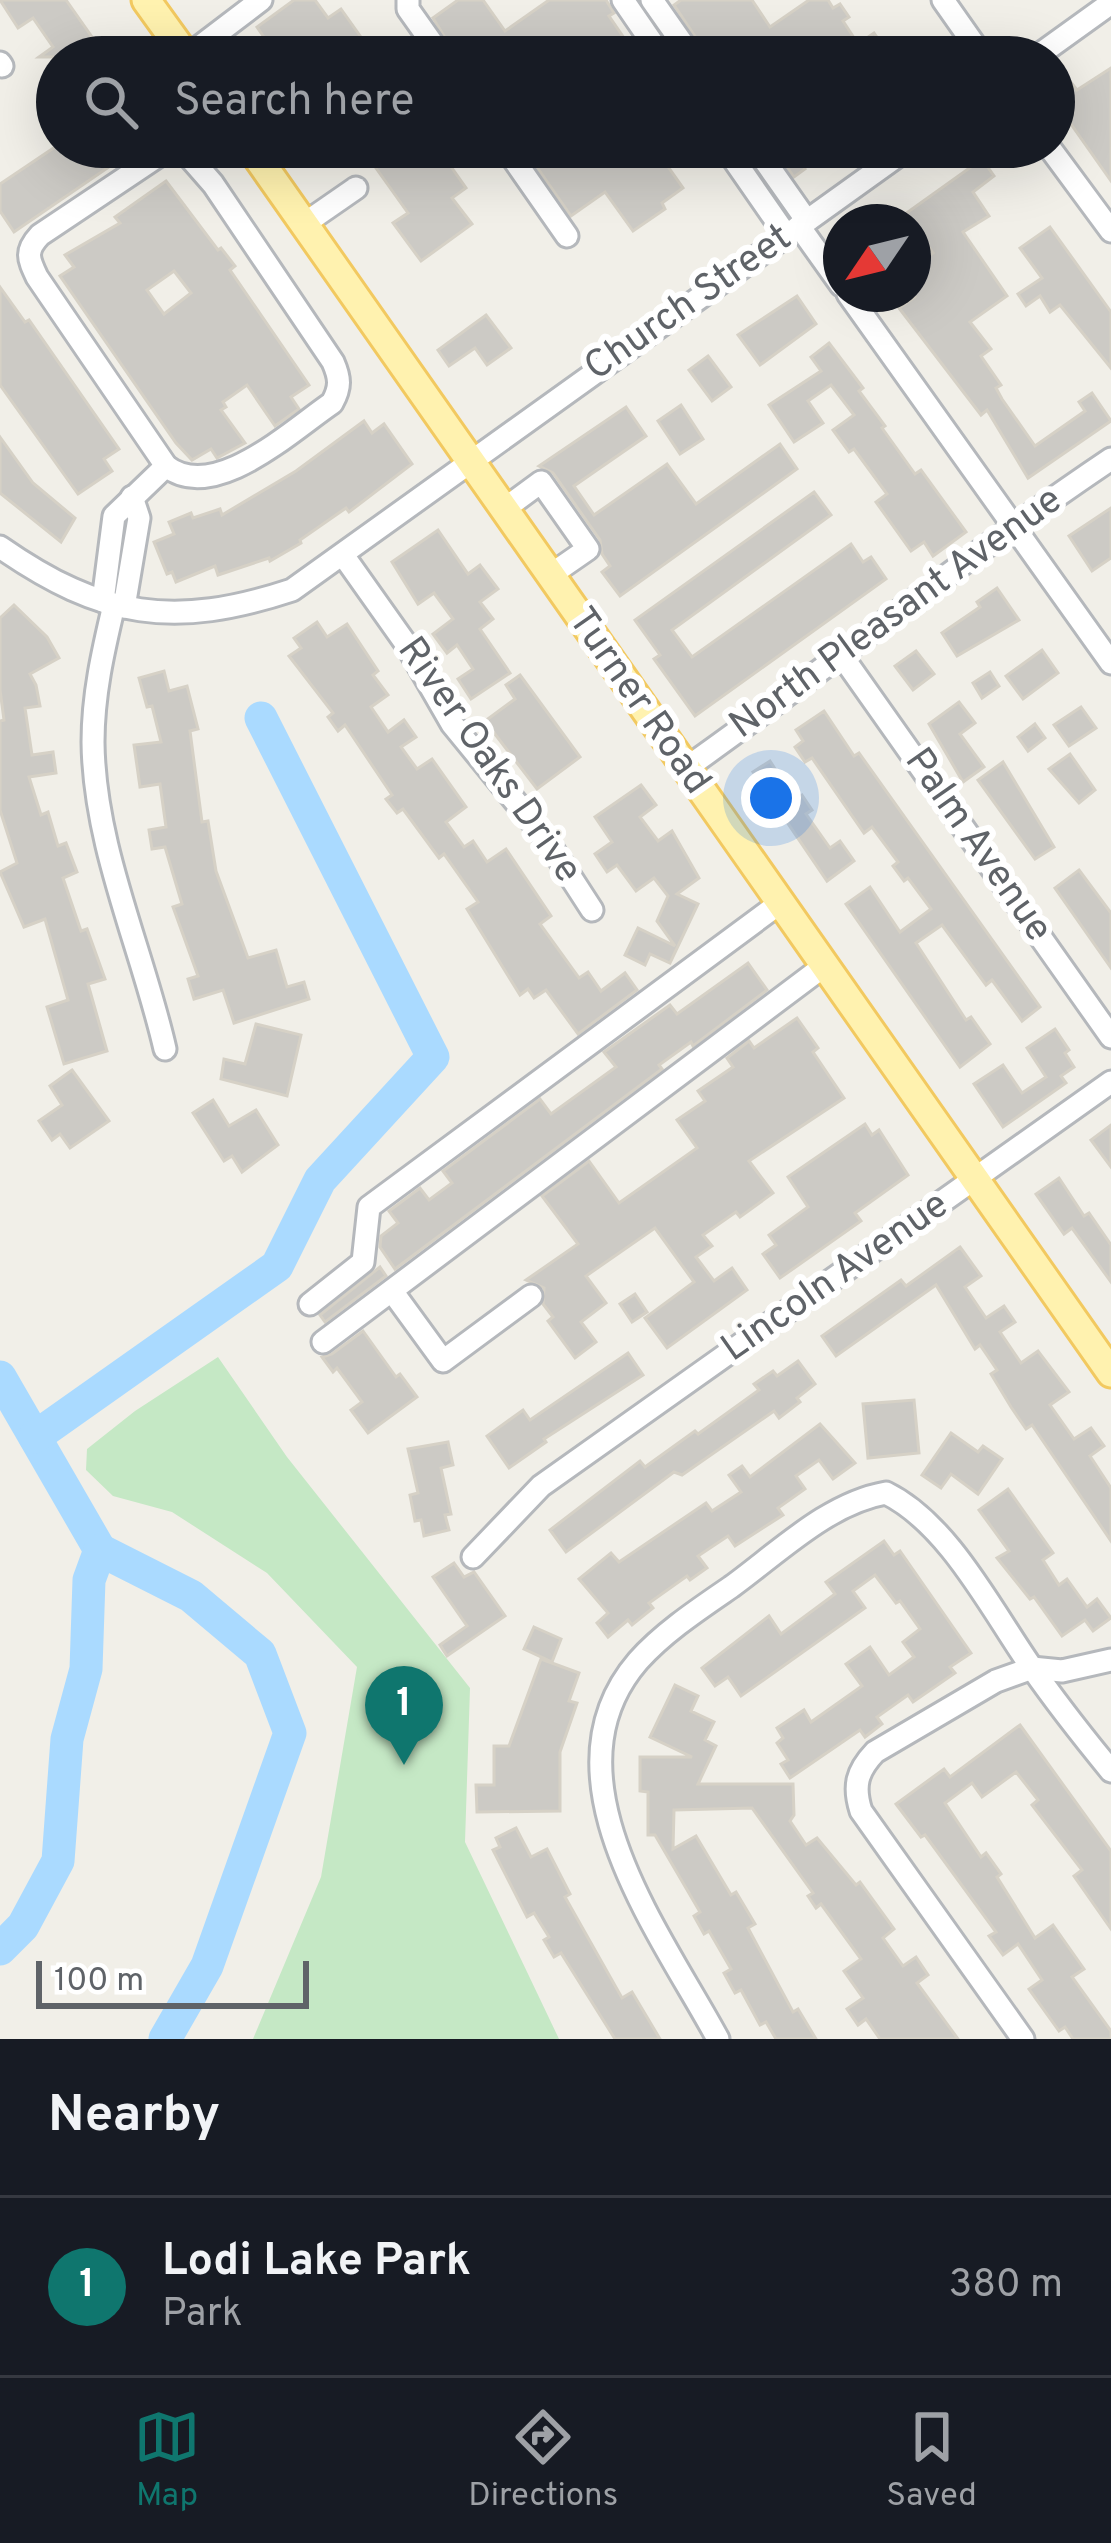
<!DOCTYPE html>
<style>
body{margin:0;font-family:Overpass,sans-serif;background:#242831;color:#f1f3f6}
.compass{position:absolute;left:823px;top:204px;width:108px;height:108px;border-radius:50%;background:#171b24;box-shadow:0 12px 48px #0002;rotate:235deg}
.scale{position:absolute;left:36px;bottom:30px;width:273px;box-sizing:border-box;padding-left:12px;border:6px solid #5f6368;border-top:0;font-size:33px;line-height:42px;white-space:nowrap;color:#5f6368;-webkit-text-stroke:9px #fff;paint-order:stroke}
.you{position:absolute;left:771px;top:798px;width:42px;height:42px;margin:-30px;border:9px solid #fff;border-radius:50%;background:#1a73e8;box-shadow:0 0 0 18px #1a73e833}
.badge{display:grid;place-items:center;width:78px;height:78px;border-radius:50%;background:#0f766e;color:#fff;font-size:39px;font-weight:700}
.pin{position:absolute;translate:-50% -99px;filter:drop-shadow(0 3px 6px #0008)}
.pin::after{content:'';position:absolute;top:63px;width:42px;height:36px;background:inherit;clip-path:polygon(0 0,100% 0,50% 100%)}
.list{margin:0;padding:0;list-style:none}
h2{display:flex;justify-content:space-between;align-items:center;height:156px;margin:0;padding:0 48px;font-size:51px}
h2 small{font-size:39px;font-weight:400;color:#9ea1a6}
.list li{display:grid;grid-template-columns:78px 1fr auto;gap:36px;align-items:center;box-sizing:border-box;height:180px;padding:0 48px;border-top:3px solid #363941}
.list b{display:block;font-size:45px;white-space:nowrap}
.list p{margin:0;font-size:39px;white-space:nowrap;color:#9ea1a6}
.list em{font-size:39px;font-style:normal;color:#9ea1a6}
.icon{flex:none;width:66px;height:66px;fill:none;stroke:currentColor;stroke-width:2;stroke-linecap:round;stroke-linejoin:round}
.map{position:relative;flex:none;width:1111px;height:2039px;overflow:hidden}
.search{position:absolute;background:#171b24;box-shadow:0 12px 48px #0002;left:36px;right:36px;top:36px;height:132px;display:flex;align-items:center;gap:30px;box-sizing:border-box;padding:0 42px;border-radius:66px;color:#9ea1a6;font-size:45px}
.sheet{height:336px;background:#171b24}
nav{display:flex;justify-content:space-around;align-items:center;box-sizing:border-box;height:168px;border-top:3px solid #363941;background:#171b24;font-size:33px;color:#9ea1a6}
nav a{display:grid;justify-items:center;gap:6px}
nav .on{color:#0f766e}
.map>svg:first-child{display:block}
</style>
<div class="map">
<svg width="1111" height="2039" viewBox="0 0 1111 2039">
<rect width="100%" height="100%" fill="#f1efe8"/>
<!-- green -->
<path fill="#c5e8c5" d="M218,1357L287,1457L470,1688L465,1842L559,2039H253L321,1877L357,1667L267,1573L172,1512L113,1496L86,1470L87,1449L135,1411Z"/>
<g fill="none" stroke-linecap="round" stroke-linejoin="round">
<!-- river -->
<g stroke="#aadaff" stroke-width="33">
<path d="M0,1377L100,1550"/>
<path d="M35,1437L277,1266L320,1180L433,1057L261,718"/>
<path d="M0,1949L23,1926L58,1861L67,1739L86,1669L89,1580L100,1550L191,1596L260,1654L290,1733L207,1966L165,2039"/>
</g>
</g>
<!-- building -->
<g fill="#cccac5" stroke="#d6d1c6" stroke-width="3" fill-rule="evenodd">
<path d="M0,0H66L106,57H39L53,47L33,18L18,28Z"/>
<path d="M294,0H315L328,18L341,9L375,57H278L257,27Z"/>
<path d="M458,0H483L505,31L549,0H606L614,13L609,16L637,57H457L433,18Z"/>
<path d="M681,0H752L770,27L809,0H828L833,8L840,4L849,17L843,21L858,44L874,33L891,57H734L729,50L718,57H709L674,5Z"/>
<path d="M1111,68V181L1054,100V92L1070,81L1077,90Z"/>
<path d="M55,147H138L14,232L0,211V184Z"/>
<path d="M361,147H437L466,188L452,198L472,224L421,261L393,223L408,213Z"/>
<path d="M523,147H654L683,188L662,203L665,209L633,231L605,192L571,216Z"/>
<path d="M773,147H790L805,169L794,177Z"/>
<path d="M982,159L994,176L973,192L989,216L963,232L1007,296L970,322L991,349L981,356L1001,385L996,388L1002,399L1035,446L1085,411L1079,402L1092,393L1111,421L1028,478L987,410L981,415L899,308L915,297L913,268L933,253L905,214Z"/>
<path d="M166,181L218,250L221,248L235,266L230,270L309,385L291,397L299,409L275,426L247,385L223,402L226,407L221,410L245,443L217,458L211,449L192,460L176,443L60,276L74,267L65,255L120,223L115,217ZM174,271L191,293L164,314L147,290Z"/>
<path d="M1050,227L1111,312V368L1060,305L1050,312L1040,296L1026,306L1018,294L1042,278L1020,248Z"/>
<path d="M0,287L25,322L29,320L119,449L104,459L112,471L78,494L0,385Z"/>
<path d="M797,296L816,324L760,365L738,335Z"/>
<path d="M486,315L511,348L487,365L475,348L449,366L438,350Z"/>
<path d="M829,343L863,388L859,391L885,426L882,428L915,474L921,470L966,532L933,556L924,542L911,551L876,502L887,494L854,449L849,452L833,430L854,415L831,385L808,401L823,423L794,442L769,405L821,371L811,357Z"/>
<path d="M708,356L731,387L712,401L689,370Z"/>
<path d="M681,405L703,439L680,454L658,421Z"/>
<path d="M626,407L646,436L574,486L594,515L667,464L696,504L780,444L797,469L620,596L602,572L610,566L602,554L600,540L553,473L539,466Z"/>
<path d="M364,421L372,433L384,424L412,464L349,512L346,508L300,540L301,543L270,561L269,558L218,575L215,566L176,582L172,572L167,574L154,542L174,534L169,522L191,513L193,518L220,509L222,515L296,471Z"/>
<path d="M0,437L33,483L75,518L61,542L0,493Z"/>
<path d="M814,492L831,515L672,630L692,657L851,544L863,562L871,557L886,579L695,716L654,659L660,655L635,620Z"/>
<path d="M1111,508V558L1092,571L1069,536Z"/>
<path d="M438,530L468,574L480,565L498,589L480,602L493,619L480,629L510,673L471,699L458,679L473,669L457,645L447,653L433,634L453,619L434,593L418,604L392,562Z"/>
<path d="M997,588L1019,620L957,656L942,633L980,607L977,602Z"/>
<path d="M14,605L47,637L59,658L30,674L36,685L40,706L25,708L32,755L53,752L56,773L29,777L41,815L48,812L58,846L66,843L77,872L63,878L81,931L87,929L105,979L88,984L107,1051L64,1064L47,1007L68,1000L45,919L24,927L0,872L17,863L0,810V721L4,720L0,690V618Z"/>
<path d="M317,622L327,637L347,624L378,671L373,675L388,695L371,707L388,732L404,720L416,737L401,747L417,769L432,759L466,807L446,822L464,847L473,841L487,862L506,849L551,916L540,924L579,978L588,972L601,991L625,973L637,990L578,1034L546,990L534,998L528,989L520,995L467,909L478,902L444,854L439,858L403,809L397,813L386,799L392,795L345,725L338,731L328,717L333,713L289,656L301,648L294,638Z"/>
<path d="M1042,650L1058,673L1023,699L1006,676Z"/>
<path d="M916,651L934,674L913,690L895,666Z"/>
<path d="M164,671L169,691L187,686L198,729L190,731L202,822L208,821L216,871L248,958L276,950L287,987L304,982L309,999L234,1023L223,990L194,999L188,979L198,976L173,907L182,904L165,847L152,849L149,830L166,827L160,784L140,787L134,745L161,742L152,706L147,707L139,678Z"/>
<path d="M990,672L999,686L982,698L973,683Z"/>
<path d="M520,675L580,757L537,789L485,721L515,699L506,685Z"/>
<path d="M959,702L975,723L960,734L984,767L963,782L929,724Z"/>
<path d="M1081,707L1096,728L1069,746L1054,725Z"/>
<path d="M824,711L854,756L859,753L1040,1007L1022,1021L992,980L986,985L942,925L916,943L966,1020L971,1017L990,1044L960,1067L846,904L870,887L900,932L931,909L908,878L904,881L893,866L898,862L872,827L864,833L812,758L805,762L795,747L803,741L796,730Z"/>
<path d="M1035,724L1045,738L1028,751L1018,737Z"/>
<path d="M1070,754L1095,790L1079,803L1049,769Z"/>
<path d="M770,761L795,800L802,795L812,810L806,814L830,848L840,841L854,861L827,881L753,772Z"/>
<path d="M1003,762L1054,847L1035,859L978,780Z"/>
<path d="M641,785L656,805L640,817L658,841L672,831L699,878L677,894L698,904L670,963L650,954L645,965L625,955L638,928L675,946L657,921L668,896L654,878L636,891L617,865L607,872L595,854L612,842L595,817Z"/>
<path d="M1079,870L1111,913V968L1055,888Z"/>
<path d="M748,963L767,990L693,1046L691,1042L659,1065L662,1069L395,1269L380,1247L381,1236L398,1223L389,1211L420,1188L429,1200L452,1183L443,1171L540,1099L551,1114L616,1067L604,1052L670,1005L677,1014Z"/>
<path d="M797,1018L818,1048L813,1052L844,1098L749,1161L773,1193L740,1217L736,1212L703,1235L712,1246L696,1257L714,1281L732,1268L747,1290L667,1348L645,1318L694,1282L655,1228L586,1276L606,1303L581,1322L596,1342L575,1358L548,1321L553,1317L543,1304L544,1288L526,1280L578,1244L542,1196L589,1161L619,1203L697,1148L677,1120L705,1101L698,1091L733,1067L727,1058L749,1041L754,1048Z"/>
<path d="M256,1024L301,1035L287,1096L221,1079L224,1059L245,1064Z"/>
<path d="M1055,1029L1069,1050L1065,1053L1074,1067L1061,1076L1066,1083L1003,1127L974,1084L1003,1065L1022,1093L1046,1077L1027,1048Z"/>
<path d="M72,1070L109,1121L70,1148L60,1134L52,1140L39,1121L62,1105L50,1086Z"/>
<path d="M213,1100L229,1126L256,1110L278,1145L242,1172L232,1156L224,1161L193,1113Z"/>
<path d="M865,1124L872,1135L879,1130L908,1175L855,1213L861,1221L780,1278L763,1254L776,1245L769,1235L808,1207L788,1177Z"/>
<path d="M1111,1125V1167L1091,1140Z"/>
<path d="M1059,1178L1084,1216L1089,1213L1111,1245V1282L1072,1228L1064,1234L1036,1194Z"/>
<path d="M960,1247L981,1276L965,1287L986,1318L1004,1306L1015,1322L1000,1332L1021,1363L1038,1351L1069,1392L1050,1405L1074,1439L1091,1428L1104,1446L1090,1456L1111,1488V1541L1032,1425L1026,1429L1011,1407L991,1374L997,1370L980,1345L975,1349L936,1285L836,1356L822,1336L901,1280L906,1286Z"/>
<path d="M380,1267L386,1276L325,1322L320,1315Z"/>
<path d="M635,1294L647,1312L632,1322L620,1304Z"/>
<path d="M363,1331L396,1377L400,1374L417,1397L368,1433L351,1410L362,1402L337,1368L333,1372L322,1357L332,1354Z"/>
<path d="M628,1353L643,1375L544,1439L546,1442L509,1468L487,1436L523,1410L530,1420Z"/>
<path d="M798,1361L815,1384L797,1398L800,1402L779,1418L774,1411L682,1475L674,1472L566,1552L550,1530L640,1461L645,1467L695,1431L698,1434L759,1390L754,1384L773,1371L777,1376Z"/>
<path d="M914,1400L919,1453L868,1458L863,1404Z"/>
<path d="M820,1424L855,1463L833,1479L819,1460L796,1476L805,1489L778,1508L783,1515L735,1546L728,1536L698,1556L707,1568L690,1580L687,1576L649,1603L653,1608L632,1625L628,1620L608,1637L597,1623L608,1613L579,1579L611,1553L619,1562L706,1503L712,1511L741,1492L729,1475L742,1466L750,1477Z"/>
<path d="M951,1433L978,1452L983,1446L1002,1459L978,1494L951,1474L941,1488L922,1475Z"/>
<path d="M448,1442L453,1465L441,1468L451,1514L445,1515L449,1530L424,1536L421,1520L415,1521L410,1495L418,1493L408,1449Z"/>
<path d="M1008,1489L1053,1553L1043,1560L1059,1585L1067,1579L1087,1607L1097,1599L1111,1618L1093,1631L1085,1620L1062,1636L1034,1597L1030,1599L997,1558L1009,1551L979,1510Z"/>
<path d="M884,1541L894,1555L900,1551L971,1653L950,1667L955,1673L913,1702L908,1695L877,1717L882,1724L865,1737L860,1730L790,1778L781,1764L788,1760L777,1743L783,1738L777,1728L804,1710L811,1722L862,1686L846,1664L870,1647L889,1675L914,1657L903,1642L920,1629L900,1601L896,1603L875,1575L853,1591L865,1608L741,1696L728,1677L715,1686L702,1668L769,1616L781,1634L835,1594L826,1582Z"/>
<path d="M454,1563L464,1577L474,1572L505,1616L447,1656L440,1645L467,1626L433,1577Z"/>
<path d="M534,1627L561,1639L552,1662L524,1649Z"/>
<path d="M541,1659L579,1673L569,1701L577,1703L560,1752V1811L477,1812L476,1785H494V1746H509Z"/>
<path d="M675,1685L698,1696L691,1711L714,1722L705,1740L716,1746L698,1784H793L794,1815L790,1821L806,1845L817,1838L856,1885L860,1882L894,1929L883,1938L903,1966L916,1957L928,1975L917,1983L958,2039H880L866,2019L858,2025L847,2009L863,1998L844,1971L861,1959L821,1904L816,1908L808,1896L813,1893L752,1808L674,1810L673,1849L696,1836L731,1895L736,1892L755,1924L748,1928L793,2012L798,2009L816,2039H776L766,2022L760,2025L741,1990L735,1993L724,1973L731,1969L709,1931L704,1934L694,1916L700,1912L655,1835H648V1792L640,1791V1757H692L650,1737Z"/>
<path d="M1020,1725L1111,1851V1929L1074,1876L1082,1870L1032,1805L1038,1800L1016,1772L982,1797L972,1783L945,1803L981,1857L986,1853L1001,1874L997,1877L1035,1938L1053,1925L1084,1969L1072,1977L1111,2031V2039H1073L1065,2027L1059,2031L1029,1989L1042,1980L1018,1944L1003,1955L989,1936L996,1932L925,1835L921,1837L896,1804L944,1769L950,1777Z"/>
<path d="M516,1828L531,1857L547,1849L570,1894L565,1897L622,1998L632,1992L660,2039H615L561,1953L554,1957L544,1940L549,1937L534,1913L527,1917L493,1850L500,1847L496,1838Z"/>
</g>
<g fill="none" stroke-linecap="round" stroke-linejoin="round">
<!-- minor casing -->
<g stroke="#b5b8bc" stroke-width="27">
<g id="minor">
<path d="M408,0V9L442,57"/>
<path d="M623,0L662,57"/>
<path d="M652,0L692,57"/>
<path d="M943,0L983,57"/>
<path d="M186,57L261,0"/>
<path d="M1036,57L1111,3"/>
<path d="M0,63L2,66"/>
<path d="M505,147L567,236"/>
<path d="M725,147L786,235"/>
<path d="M755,147L807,221"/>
<path d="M1049,147L1111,231"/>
<path d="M167,150L185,152L213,184L333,362C340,378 341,387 332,403C292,430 214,504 166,466L37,277C28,258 25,251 40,235Z"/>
<path d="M304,224L356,188"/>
<path d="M799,226L841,285"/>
<path d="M848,294L1111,663"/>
<path d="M503,510L541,482L588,549L549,576"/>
<path d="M0,547C102,618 174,629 292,590L910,147"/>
<path d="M343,555L406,644L452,724L546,839L592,910"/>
<path d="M103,601L114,516L166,466"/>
<path d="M114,605C103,651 93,695 93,742C94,847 142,948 165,1049"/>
<path d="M124,607L139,518L132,497"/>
<path d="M842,656L1111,1037"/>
<path d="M685,769C828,668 965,557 1111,459"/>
<path d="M392,1291L443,1361L531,1296"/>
<path d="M310,1304L363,1262L369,1207L780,903"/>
<path d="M323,1342L824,966"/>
<path d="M473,1557L541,1486L1111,1082"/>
<path d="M718,2039C662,1935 539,1776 638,1661C664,1632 699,1609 731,1587C778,1553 828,1503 886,1493C949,1524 992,1611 1032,1668C1057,1704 1084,1738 1111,1771"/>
<path d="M1023,2039L861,1811C853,1786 857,1771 875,1752L996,1681L1032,1668L1062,1671L1111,1660"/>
</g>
</g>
<!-- major casing -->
<g stroke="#f2c960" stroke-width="33">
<g id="major">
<path d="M146,0L187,57"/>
<path d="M250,147L1111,1373"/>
</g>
</g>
<!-- minor -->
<use href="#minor" stroke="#fff" stroke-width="21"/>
<!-- major -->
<use href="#major" stroke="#fff2af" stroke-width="27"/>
</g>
<g text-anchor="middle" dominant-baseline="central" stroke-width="12" stroke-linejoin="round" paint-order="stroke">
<!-- street labels -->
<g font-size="39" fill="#5f6368" stroke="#fff">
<text transform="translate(689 304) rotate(-35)">Church Street</text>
<text transform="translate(897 614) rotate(-36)">North Pleasant Avenue</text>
<text transform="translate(638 702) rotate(55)">Turner Road</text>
<text transform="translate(488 761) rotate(55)">River Oaks Drive</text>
<text transform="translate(977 846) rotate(55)">Palm Avenue</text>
<text transform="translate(836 1278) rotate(-35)">Lincoln Avenue</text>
</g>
</g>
</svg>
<svg class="compass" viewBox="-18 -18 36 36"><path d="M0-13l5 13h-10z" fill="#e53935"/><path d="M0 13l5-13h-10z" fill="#9ea1a6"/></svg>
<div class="scale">100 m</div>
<div class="you"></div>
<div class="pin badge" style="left:404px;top:1765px">1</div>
<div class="search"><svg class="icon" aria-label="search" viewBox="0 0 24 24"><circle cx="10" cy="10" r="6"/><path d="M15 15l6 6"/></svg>Search here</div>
</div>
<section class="sheet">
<h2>Nearby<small></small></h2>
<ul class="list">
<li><span class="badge">1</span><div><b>Lodi Lake Park</b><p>Park</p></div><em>380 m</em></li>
</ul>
</section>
<nav>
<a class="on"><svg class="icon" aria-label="map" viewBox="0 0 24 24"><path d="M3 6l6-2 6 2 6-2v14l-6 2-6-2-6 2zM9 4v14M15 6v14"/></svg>Map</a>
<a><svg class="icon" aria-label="directions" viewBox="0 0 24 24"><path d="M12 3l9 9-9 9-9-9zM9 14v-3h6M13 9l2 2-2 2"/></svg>Directions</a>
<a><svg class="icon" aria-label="saved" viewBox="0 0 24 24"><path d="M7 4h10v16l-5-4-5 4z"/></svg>Saved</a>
</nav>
